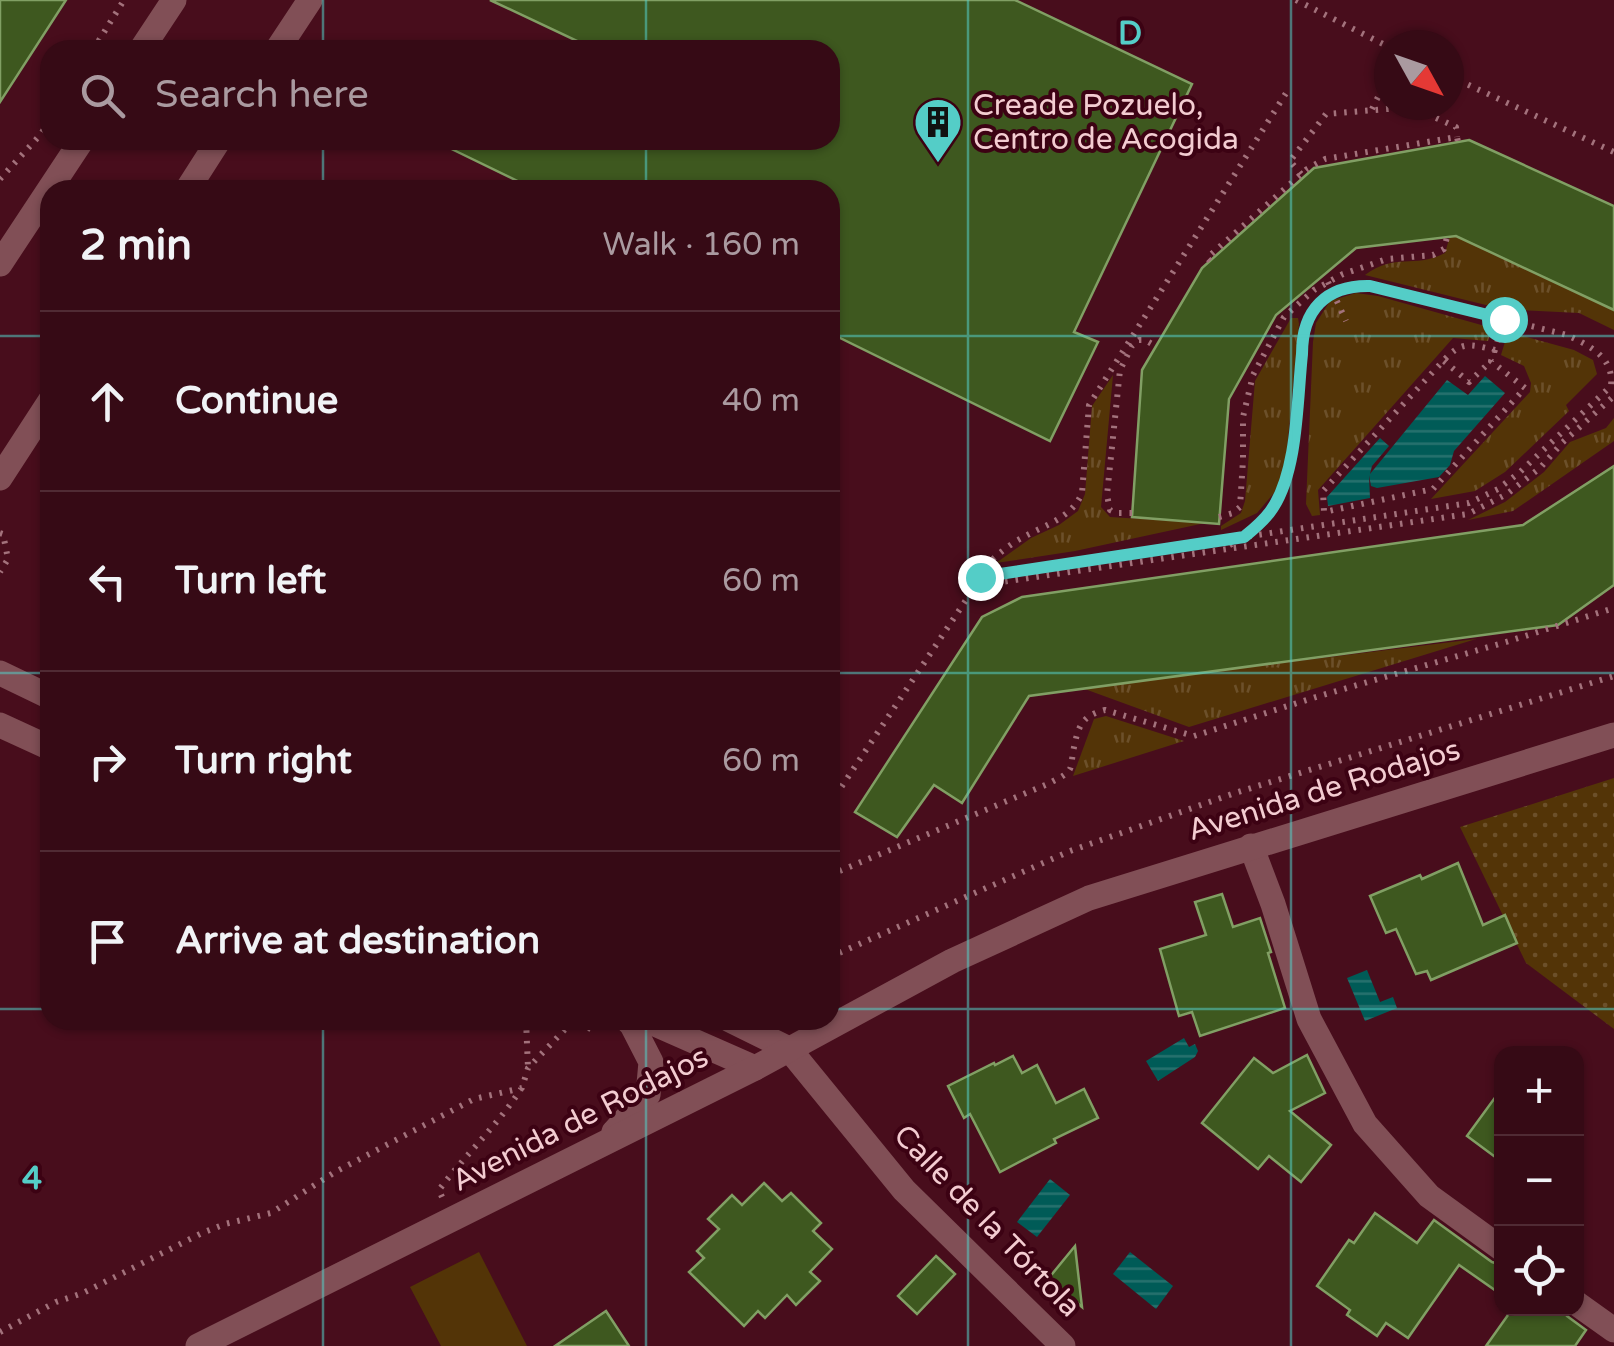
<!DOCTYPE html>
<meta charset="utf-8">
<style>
body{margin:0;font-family:"Varela Round",sans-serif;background:#411822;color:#f1f3f6}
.controls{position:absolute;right:30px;bottom:30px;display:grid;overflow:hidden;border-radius:20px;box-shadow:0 2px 8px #0004}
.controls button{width:90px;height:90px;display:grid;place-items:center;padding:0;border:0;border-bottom:2px solid #502b34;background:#360a15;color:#f1f3f6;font:50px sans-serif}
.compass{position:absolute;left:1374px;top:30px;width:90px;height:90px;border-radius:50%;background:#360a15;box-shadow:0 2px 8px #0004;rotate:130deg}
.stop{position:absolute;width:30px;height:30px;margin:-22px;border:8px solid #54cdc7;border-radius:50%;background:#fff}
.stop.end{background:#54cdc7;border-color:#fff;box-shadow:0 2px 10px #0008}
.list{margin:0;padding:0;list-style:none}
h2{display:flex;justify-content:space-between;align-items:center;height:130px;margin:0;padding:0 40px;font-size:42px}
h2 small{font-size:32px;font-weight:400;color:#aa9aa0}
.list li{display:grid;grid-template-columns:65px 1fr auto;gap:30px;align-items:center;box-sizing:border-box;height:180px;padding:0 40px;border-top:2px solid #502b34}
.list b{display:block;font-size:38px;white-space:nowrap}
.list em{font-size:32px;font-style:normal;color:#aa9aa0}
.icon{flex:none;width:55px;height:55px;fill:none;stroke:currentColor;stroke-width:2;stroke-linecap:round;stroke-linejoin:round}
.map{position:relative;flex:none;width:1614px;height:1346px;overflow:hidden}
.search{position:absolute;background:#360a15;box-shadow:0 2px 8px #0004;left:40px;top:40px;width:800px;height:110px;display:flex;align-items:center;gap:25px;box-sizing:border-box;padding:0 35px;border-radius:30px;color:#aa9aa0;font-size:38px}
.panel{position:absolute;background:#360a15;box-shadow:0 2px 8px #0004;left:40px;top:180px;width:800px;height:850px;border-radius:30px}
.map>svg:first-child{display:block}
</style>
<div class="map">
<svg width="1614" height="1346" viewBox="0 0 1614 1346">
<defs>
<pattern id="grass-tufts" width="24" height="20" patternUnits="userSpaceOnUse" patternTransform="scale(2.5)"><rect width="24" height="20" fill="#533407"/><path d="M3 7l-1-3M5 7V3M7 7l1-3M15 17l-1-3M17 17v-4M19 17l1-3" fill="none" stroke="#6c502a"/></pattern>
<pattern id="garden-dots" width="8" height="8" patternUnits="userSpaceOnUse" patternTransform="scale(2.5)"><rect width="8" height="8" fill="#533407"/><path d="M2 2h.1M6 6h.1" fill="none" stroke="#6c502a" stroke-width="1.8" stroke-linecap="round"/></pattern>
<pattern id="water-rules" width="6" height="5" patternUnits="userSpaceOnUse" patternTransform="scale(2.5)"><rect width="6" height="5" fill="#005b57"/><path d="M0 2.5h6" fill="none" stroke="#26716e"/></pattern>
</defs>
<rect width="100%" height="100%" fill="#480d1c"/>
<!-- grass -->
<g fill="url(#grass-tufts)">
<path d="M1450,236H1456L1614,310V330L1579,313L1502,309L1365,275C1396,252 1415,269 1445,253Z"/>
<path d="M1356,293L1378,296L1492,328L1488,341L1453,338L1318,490L1320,515L1312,516L1306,504L1313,342L1316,323L1330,301Z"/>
<path d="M1291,318H1298L1299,324L1285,470L1274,493L1257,513L1221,530V526L1241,513L1245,501L1255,381Z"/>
<path d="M1508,332L1574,350L1593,360L1597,374L1566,405L1569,411L1505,472L1475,491L1431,499L1530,392L1531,383L1524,366L1501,355Z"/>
<path d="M1113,375L1101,507L1110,517L1205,523L1075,551L996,563L1031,538L1059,525L1078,511L1085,494L1092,406Z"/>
<path d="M1614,418V441L1513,511L1468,520L1505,502L1544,472L1570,442L1606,428Z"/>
<path d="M1476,639L1189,727L1082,688Z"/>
<path d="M1106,716L1184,741L1073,776L1094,719Z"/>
</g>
<!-- garden -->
<path fill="url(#garden-dots)" d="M1614,778V1029L1526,963L1460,827Z"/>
<!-- pitch -->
<path fill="#533407" d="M479,1252L527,1346H441L410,1287Z"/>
<!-- water -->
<g fill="url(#water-rules)">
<path d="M1485,376L1505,393L1454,451L1450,465L1439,477L1377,488L1371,486L1369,475L1370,498L1328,506L1327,497L1380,438L1389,446L1372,466L1370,474L1447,380L1468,395Z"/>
<path d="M1367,970L1380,1002L1393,997L1397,1008L1365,1021L1347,978Z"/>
<path d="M1184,1038L1189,1047L1195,1044L1198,1051L1195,1057L1158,1081L1146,1061Z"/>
<path d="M1050,1179L1070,1195L1037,1237L1017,1222Z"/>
<path d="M1130,1252L1173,1286L1156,1309L1113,1274Z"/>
</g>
<!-- building -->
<g fill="#3e581f" stroke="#819f64" stroke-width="2.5">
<path d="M0,0H66L0,102Z"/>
<path d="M490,0H1015L1192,84L1074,332L1098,342L1050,441L830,333V190H536L433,140H830V50H596Z"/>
<path d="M1469,140L1614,206V310L1456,236L1356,248L1276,315L1229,399L1219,524L1132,517L1142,370L1202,268L1314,168Z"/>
<path d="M1614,466V585L1558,625L1029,696L962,803L934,785L897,837L855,812L982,617L1022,597L1523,525Z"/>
<path d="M1458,863L1483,925L1505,915L1517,943L1431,980L1427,971L1416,974L1396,929L1386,933L1370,896L1420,875L1422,879Z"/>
<path d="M1222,894L1233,927L1260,918L1271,952L1268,953L1285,1008L1200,1036L1192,1012L1179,1016L1160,949L1206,935L1195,902Z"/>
<path d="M1307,1055L1325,1093L1290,1111L1331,1145L1301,1182L1269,1156L1258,1169L1202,1123L1254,1058L1273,1073Z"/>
<path d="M1013,1056L1022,1073L1037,1065L1056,1103L1084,1089L1098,1118L1054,1139L1056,1143L1000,1172L970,1114L964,1118L948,1086L994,1063L995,1065Z"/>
<path d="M1502,1088V1162L1467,1136Z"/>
<path d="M764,1183L782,1201L791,1193L821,1223L813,1231L832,1249L810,1272L820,1281L796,1305L787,1295L765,1318L758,1311L744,1326L689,1272L704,1258L697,1251L719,1229L708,1219L732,1195L742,1205Z"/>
<path d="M1375,1213L1417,1243L1434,1220L1492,1262L1502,1265V1295L1459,1265L1408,1338L1386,1323L1377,1336L1347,1315L1350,1310L1317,1286L1349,1240L1354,1243Z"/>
<path d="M1075,1246L1082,1307L1048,1279Z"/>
<path d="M936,1256L955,1274L917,1314L898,1296Z"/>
<path d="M1513,1308H1561L1567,1316L1586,1330L1575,1346H1486Z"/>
<path d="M606,1311L629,1346H555Z"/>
</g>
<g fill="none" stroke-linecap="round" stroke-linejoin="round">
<!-- path -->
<g stroke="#a3727c" stroke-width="6" stroke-dasharray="2.5 8" stroke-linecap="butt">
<path d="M1296,0L1389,47"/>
<path d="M93,50L124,0"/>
<path d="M1449,76L1614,152"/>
<path d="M1372,109L1389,75"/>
<path d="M1301,174L1290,161L1326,114L1412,107L1456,127L1457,137"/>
<path d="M0,179L41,134L50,119"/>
<path d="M1210,261L1207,258L1307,169L1325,159L1457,137L1458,142"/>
<path d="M1328,282L1346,321"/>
<path d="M1495,350L1491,361L1525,388L1433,489L1324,512L1323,491L1444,360C1462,341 1469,344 1495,350L1504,319"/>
<path d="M1444,361L1469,382L1491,361"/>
<path d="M1132,513H1117L1110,510L1107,495L1120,370L1132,346L1139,340H1145L1157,347"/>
<path d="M1219,517L1233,513L1240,507L1243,460V417L1253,375L1284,317L1314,290L1343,274L1387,259L1433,255L1444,249L1447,237"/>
<path d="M0,533L3,534L8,559L0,572"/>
<path d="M979,577L1469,503L1498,489L1520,472L1611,386C1614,357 1590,346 1567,335L1371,286L1354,285L1341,289L1327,297L1306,322L1289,475L1274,507L1263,520L1244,537L1223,549"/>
<path d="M974,586L1468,514L1507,494L1540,468L1562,443L1614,396"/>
<path d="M830,804L994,558C1002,551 1012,543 1022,538C1044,525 1071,519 1082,493L1089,405L1288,90"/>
<path d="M830,875L1050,783C1056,779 1066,776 1070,769C1072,764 1072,758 1073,752C1078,728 1080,716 1105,710L1194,736L1316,697L1506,642L1614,608"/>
<path d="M830,957L1070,851L1235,793L1614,676"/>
<path d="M526,1020L528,1068"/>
<path d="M442,1197L439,1190C465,1155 497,1126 521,1089"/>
<path d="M0,1332L56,1302L83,1293L202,1233L225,1224L271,1213L335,1172L474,1099L522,1088L528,1068L573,1021L591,1029L595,1020"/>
</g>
<!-- street -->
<g stroke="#814f56" stroke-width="25">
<path d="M141,50L174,0"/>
<path d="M277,50L310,0"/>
<path d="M187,190L219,140"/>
<path d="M0,264L82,140"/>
<path d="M0,478L50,401"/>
<path d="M0,673L50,697"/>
<path d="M0,725L50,748"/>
<path d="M1251,846L1273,904L1309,1019L1365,1124L1429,1196L1502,1249"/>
<path d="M646,1020L755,1068"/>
<path d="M730,1020L789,1049L904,1190L1063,1346"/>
<path d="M614,1132L648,1095L651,1062L632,1025L627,1020"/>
<path d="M1576,1303L1614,1330"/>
<path d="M198,1346L755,1068L952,961L1089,898L1614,735"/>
</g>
</g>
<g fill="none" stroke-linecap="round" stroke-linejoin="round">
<!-- route -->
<path stroke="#54cdc7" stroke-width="12" d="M980,577L1244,537C1254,529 1265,520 1272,509C1298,471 1297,400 1302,354C1302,310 1326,285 1370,286L1504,319"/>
</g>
<!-- grid -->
<path fill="none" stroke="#54cdc7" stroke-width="2.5" stroke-opacity="0.55" d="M323,0V50M646,0V50M968,0V1346M1291,0V1346M323,140V190M646,140V190M0,336H50M830,336H1614M0,673H50M830,673H1614M0,1009H50M830,1009H1614M323,1020V1346M646,1020V1346"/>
<!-- icons -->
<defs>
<g id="building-pin" transform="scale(2.5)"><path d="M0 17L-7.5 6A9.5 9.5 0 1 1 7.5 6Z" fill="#54cdc7" stroke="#3c0213"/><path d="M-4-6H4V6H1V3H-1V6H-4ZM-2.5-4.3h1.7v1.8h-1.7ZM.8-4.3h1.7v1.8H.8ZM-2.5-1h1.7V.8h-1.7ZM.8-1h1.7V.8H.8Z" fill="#111"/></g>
</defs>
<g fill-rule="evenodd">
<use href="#building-pin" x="938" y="122"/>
</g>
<g text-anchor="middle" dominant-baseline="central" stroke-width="8" stroke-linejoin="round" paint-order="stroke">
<!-- poi labels -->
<g font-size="30" fill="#f3ccd1" stroke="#3c0213" text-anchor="start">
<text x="973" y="105">Creade Pozuelo,<tspan x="973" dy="34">Centro de Acogida</tspan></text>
</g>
<!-- street labels -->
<g font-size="30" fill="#f3ccd1" stroke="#3c0213">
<text transform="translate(1324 790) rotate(-17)">Avenida de Rodajos</text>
<text transform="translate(580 1119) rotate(-27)">Avenida de Rodajos</text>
<text transform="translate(987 1221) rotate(46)">Calle de la Tórtola</text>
</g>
</g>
<g font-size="32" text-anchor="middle" font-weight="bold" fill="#54cdc7" stroke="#3c0213" stroke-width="8" stroke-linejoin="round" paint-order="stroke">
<text x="1130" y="44">D</text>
<text x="32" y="1189">4</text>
</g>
</svg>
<div class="controls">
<button>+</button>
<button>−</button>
<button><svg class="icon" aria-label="locate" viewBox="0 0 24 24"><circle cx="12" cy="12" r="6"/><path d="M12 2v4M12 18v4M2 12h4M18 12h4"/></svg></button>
</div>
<svg class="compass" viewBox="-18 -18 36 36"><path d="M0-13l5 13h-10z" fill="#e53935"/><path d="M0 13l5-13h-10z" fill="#aa9aa0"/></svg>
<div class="stop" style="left:1504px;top:319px"></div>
<div class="stop end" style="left:980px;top:577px"></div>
<div class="search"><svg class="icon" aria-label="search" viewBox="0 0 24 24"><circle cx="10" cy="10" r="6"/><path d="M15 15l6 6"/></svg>Search here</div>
<section class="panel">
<h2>2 min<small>Walk · 160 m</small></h2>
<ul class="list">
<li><svg class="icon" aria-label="ahead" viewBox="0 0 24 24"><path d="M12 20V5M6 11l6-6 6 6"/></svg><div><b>Continue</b></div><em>40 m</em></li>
<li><svg class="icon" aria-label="left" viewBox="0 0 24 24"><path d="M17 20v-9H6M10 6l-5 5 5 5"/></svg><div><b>Turn left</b></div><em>60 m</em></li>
<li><svg class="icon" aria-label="right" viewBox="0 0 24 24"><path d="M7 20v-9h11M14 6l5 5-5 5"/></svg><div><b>Turn right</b></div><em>60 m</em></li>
<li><svg class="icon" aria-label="arrive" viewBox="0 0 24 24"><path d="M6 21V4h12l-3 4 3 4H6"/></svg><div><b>Arrive at destination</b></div></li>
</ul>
</section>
</div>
